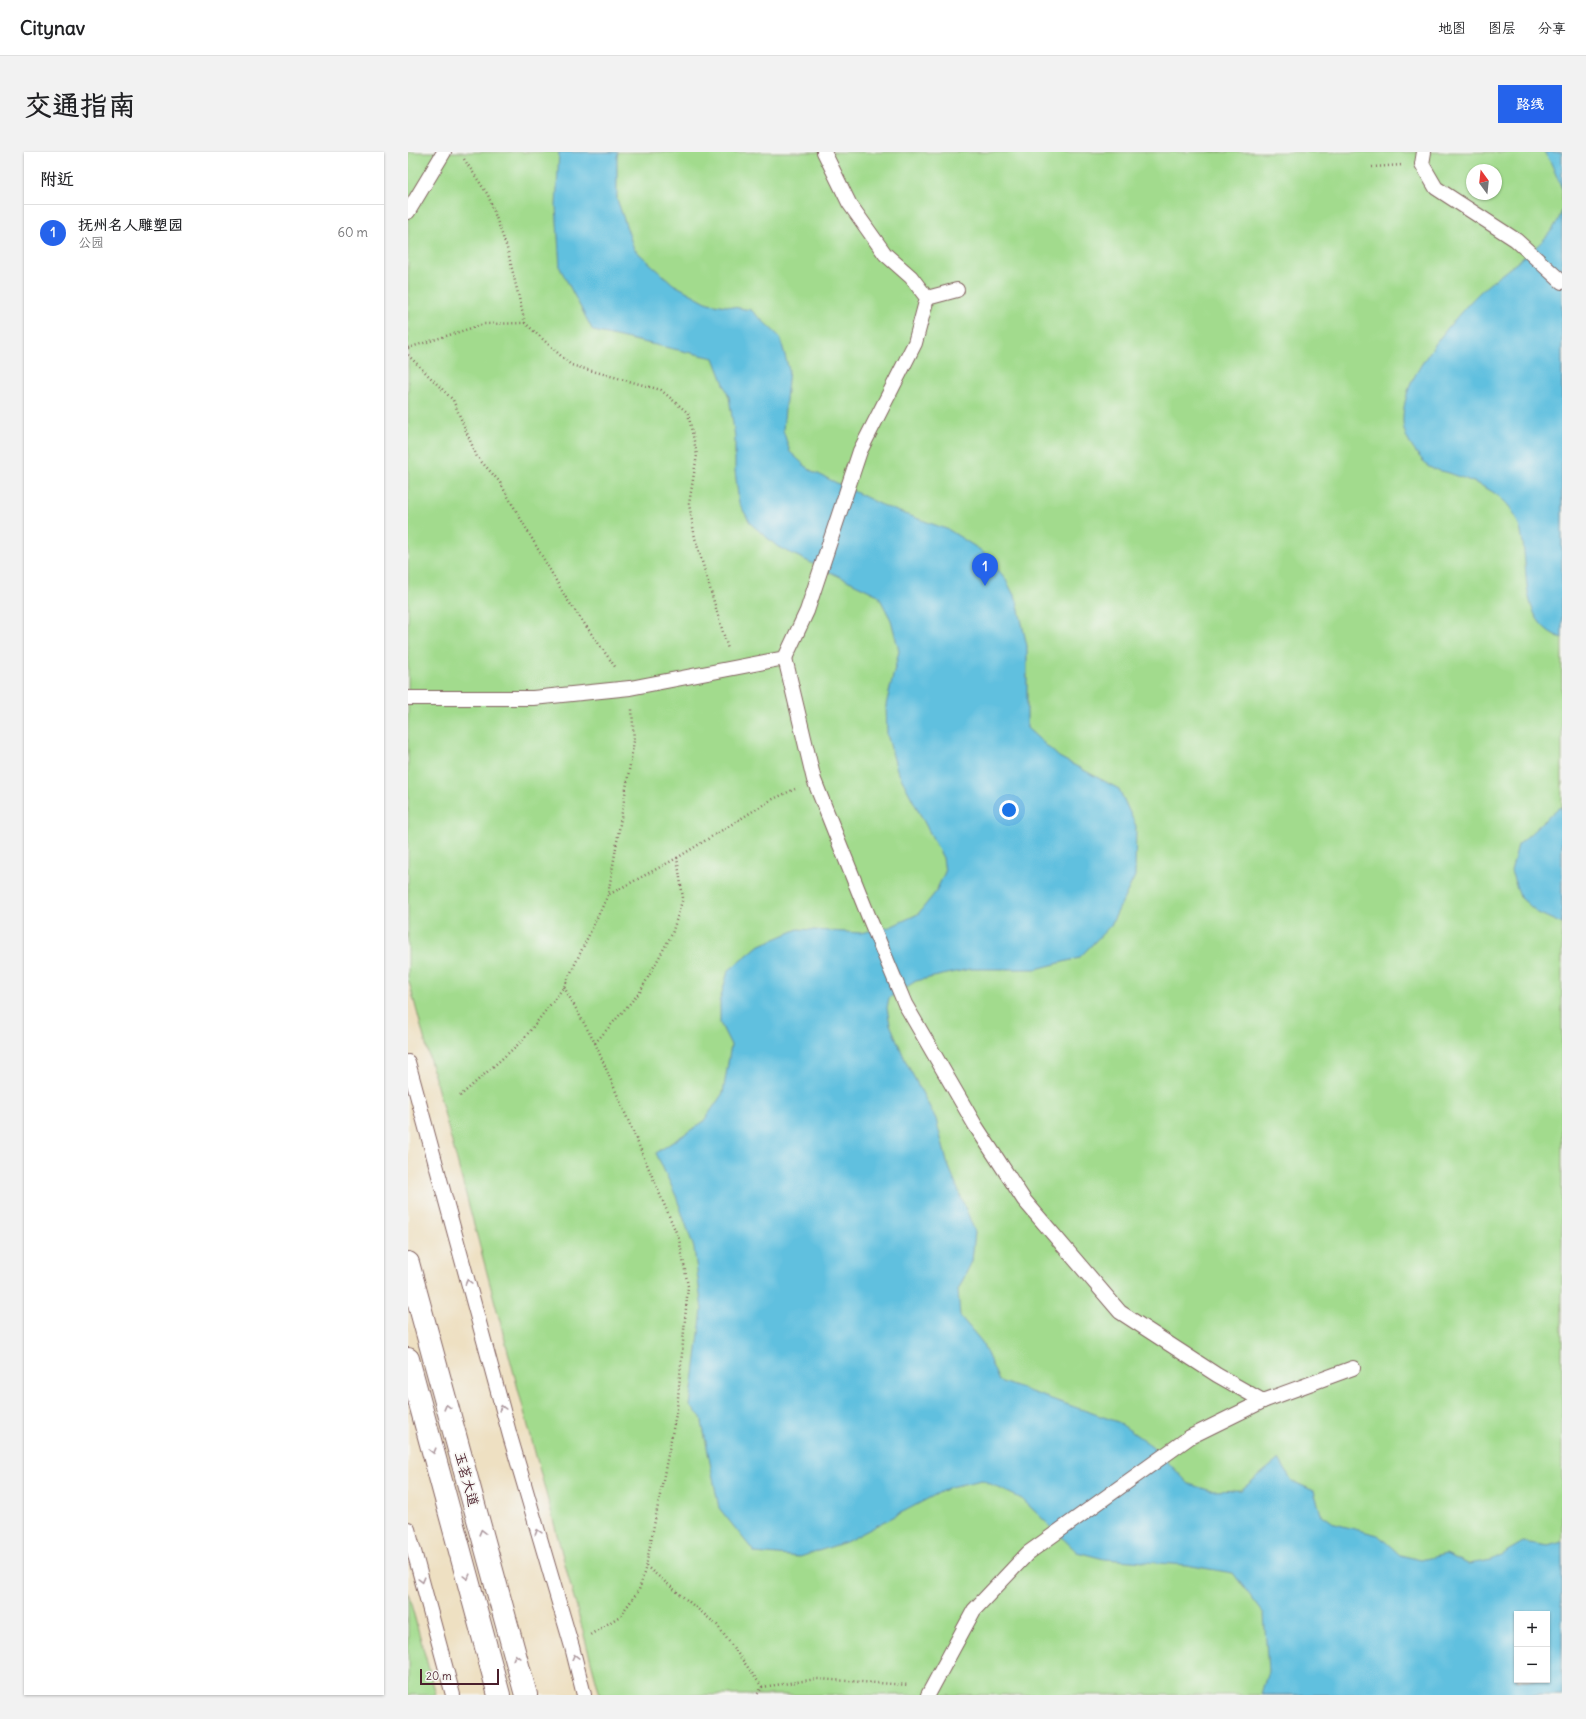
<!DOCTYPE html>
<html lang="zh">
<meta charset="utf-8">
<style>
body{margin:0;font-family:Delius,"LXGW WenKai TC",sans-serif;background:#f2f2f2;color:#202124}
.controls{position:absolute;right:12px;bottom:12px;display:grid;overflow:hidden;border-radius:0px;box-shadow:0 1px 3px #0004}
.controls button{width:36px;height:36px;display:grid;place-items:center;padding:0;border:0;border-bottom:1px solid #e0e0e0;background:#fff;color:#202124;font:20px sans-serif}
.compass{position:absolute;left:1058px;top:12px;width:36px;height:36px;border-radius:50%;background:#fff;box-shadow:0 1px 3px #0004;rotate:345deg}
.scale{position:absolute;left:12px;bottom:10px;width:79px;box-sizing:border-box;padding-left:4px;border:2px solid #4a1f2b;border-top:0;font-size:11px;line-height:14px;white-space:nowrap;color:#4a1f2b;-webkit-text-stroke:3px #f6f6f2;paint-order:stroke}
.you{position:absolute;left:601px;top:658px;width:14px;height:14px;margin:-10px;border:3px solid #fff;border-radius:50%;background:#1a73e8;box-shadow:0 0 0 6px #1a73e833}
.badge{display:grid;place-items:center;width:26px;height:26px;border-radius:50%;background:#2563eb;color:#fff;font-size:13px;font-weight:700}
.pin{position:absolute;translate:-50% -33px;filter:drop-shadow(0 1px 2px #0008)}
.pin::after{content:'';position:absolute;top:21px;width:14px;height:12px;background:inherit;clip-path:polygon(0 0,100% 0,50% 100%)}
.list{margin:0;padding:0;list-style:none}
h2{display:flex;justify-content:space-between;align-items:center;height:52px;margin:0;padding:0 16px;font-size:17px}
h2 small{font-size:13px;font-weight:400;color:#757577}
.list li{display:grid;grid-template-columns:26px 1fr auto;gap:12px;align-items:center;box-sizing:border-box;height:56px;padding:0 16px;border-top:1px solid #e0e0e0}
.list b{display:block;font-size:15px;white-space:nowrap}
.list p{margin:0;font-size:13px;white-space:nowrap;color:#757577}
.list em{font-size:13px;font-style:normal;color:#757577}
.map{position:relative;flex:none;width:1154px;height:1543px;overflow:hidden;border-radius:0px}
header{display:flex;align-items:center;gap:24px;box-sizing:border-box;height:56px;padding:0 20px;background:#fff;border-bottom:1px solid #e0e0e0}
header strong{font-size:19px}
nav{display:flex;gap:22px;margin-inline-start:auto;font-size:14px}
.intro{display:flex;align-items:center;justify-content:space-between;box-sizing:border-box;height:96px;padding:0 24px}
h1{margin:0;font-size:28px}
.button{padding:10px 18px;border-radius:0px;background:#2563eb;color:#fff;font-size:14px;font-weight:700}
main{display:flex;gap:24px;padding:0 24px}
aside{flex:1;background:#fff;border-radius:0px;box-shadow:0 1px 3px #0004}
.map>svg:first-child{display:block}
</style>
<header>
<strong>Citynav</strong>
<nav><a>地图</a><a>图层</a><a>分享</a></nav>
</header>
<div class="intro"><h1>交通指南</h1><a class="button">路线</a></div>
<main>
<aside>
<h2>附近<small></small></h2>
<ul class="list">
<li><span class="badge">1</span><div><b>抚州名人雕塑园</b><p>公园</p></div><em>60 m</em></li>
</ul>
</aside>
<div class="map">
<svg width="1154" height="1543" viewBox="0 0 1154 1543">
<rect width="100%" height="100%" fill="#f6f6f2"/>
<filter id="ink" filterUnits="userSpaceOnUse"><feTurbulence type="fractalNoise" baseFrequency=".025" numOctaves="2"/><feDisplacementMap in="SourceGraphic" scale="8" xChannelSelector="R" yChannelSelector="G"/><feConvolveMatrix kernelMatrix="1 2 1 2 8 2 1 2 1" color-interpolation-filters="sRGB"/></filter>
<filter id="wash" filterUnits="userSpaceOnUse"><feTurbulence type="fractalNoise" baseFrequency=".012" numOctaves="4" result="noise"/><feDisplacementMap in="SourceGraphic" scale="16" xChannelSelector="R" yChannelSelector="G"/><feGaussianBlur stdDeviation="0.9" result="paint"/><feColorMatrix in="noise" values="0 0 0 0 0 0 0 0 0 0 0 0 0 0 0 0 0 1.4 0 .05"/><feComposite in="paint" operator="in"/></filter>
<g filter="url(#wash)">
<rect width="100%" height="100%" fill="#eee0c2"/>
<!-- green -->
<g fill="#a2db8d" stroke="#767d5c" fill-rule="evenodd">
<path d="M0,0H1154V1543H192L0,826ZM1064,18H1088V42H1064ZM1109,1462H1139V1528H1109Z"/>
<path d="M0,1441L28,1543H0Z"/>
</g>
<!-- water -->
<g fill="#61c0df" stroke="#567085" fill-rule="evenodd">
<path d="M151,0H210L209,5V47L226,97L265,132L300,151L343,158L372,185L381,218L375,278L382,300L402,318L478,355L541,378L574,399L597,426L609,449L619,494V576L651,605L711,637L728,674L727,724L703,773L671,806L628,817H562L530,824L508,829L481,846L479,856L482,872L498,910L528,967L539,1010L567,1080L564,1109L550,1138L552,1164L574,1190L591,1229L710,1270L744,1294L781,1332L803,1339L833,1338L871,1307L884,1329L906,1339L913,1362L927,1372L970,1383L992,1403L1013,1408L1038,1402L1060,1412L1084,1408L1115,1390L1140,1394L1154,1390V1543H853L860,1519L856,1462L825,1421L778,1413L696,1407L669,1400L614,1347L574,1328L542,1335L438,1390L392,1405L347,1401L311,1356L293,1265L282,1254L294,1158L286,1096L268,1044L248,1001L295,970L315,941L323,893L312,871V848L320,819L350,794L390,777L452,781L482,775L510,762L527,741L537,720L535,706L489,618L479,582L478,553L491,499L483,468L470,443L370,395L343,372L331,351L327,319V285L321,245L306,206L185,179L152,116L148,54ZM1109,1462H1139V1528H1109Z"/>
<path d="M1136,0H1154V37L1143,11Z"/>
<path d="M1154,58V486C1103,468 1127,401 1107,364C1095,339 1066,330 1041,321C1035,319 1026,318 1021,315C1017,313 1014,307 1011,304C992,282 992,266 1000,239C1010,210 1048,164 1070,142C1094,118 1146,91 1154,58Z"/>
<path d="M1154,655V772L1130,761L1112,745L1103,719L1110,693L1149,657Z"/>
</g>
</g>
<g filter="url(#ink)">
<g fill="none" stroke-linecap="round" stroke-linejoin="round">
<!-- service casing -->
<g stroke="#836360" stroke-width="16">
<g id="service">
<path d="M1016,0L1014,12L1028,36L1108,88L1154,130"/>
<path d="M0,60L36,0"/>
<path d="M519,146L549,138"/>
<path d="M377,506L399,459L452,299L507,191L519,146L503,125L477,102L441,51L416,0"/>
<path d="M0,546H125L222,536L377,506L406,628L460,763L497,852L567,973L616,1048L712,1160L809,1223L855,1249L782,1285L620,1401L566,1458L520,1543"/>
<path d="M0,910L102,1284L164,1495L176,1543"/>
<path d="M855,1249L945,1216"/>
<path d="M0,1377L45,1543"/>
</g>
</g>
<!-- tertiary casing -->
<g stroke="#836360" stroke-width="24">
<g id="tertiary">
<path d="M0,1111L118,1543"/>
<path d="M0,1207L91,1543"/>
</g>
</g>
<!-- path -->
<g stroke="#836360" stroke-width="2.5" stroke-dasharray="1 3" stroke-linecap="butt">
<path d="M56,7L80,43L99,96L117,171L163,213L253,238L280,261L289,303L281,352L287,386L320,497"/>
<path d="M964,15L994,13"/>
<path d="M0,196L76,172L117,171"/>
<path d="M0,203L45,248L69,305L91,329L158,446L208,516"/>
<path d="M269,706L363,648L387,637"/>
<path d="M156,835L187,891L271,1087L280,1134L269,1257L238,1414L231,1438L212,1464L182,1483"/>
<path d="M187,891L232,840L264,782L275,746L269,706L200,743"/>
<path d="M52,944L114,889L156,835L200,743L226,589L224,557"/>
<path d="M238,1414L309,1473L354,1535L349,1543"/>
<path d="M354,1535L409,1527L501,1533"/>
</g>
<!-- service -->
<use href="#service" stroke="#fff" stroke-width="14"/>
<!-- tertiary -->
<use href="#tertiary" stroke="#fff" stroke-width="22"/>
</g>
<!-- one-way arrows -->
<defs><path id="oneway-chevron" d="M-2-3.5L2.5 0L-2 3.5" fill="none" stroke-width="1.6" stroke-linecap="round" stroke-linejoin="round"/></defs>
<g stroke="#ae9aa0">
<use href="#oneway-chevron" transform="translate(60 1130) rotate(-105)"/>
<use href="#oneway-chevron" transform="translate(39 1255) rotate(-105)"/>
<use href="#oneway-chevron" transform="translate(94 1256) rotate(-105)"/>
<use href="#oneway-chevron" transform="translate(25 1299) rotate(75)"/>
<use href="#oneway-chevron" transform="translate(74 1380) rotate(-105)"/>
<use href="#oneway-chevron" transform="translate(130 1380) rotate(-107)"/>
<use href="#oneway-chevron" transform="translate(59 1425) rotate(75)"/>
<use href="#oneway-chevron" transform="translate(14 1428) rotate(75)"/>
<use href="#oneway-chevron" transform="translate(108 1505) rotate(-105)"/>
<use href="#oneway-chevron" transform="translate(167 1505) rotate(-104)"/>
</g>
</g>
<g text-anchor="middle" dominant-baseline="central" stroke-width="3.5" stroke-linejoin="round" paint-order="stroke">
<!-- street labels -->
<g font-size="14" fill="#4a1f2b" stroke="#f6f6f2">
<text transform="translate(59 1327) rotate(75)">玉茗大道</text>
</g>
</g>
</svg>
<div class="controls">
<button>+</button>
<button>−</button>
</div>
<svg class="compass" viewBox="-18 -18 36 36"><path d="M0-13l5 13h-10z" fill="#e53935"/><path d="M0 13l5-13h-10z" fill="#757577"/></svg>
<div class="scale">20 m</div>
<div class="you"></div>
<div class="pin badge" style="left:577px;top:434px">1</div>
</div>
</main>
